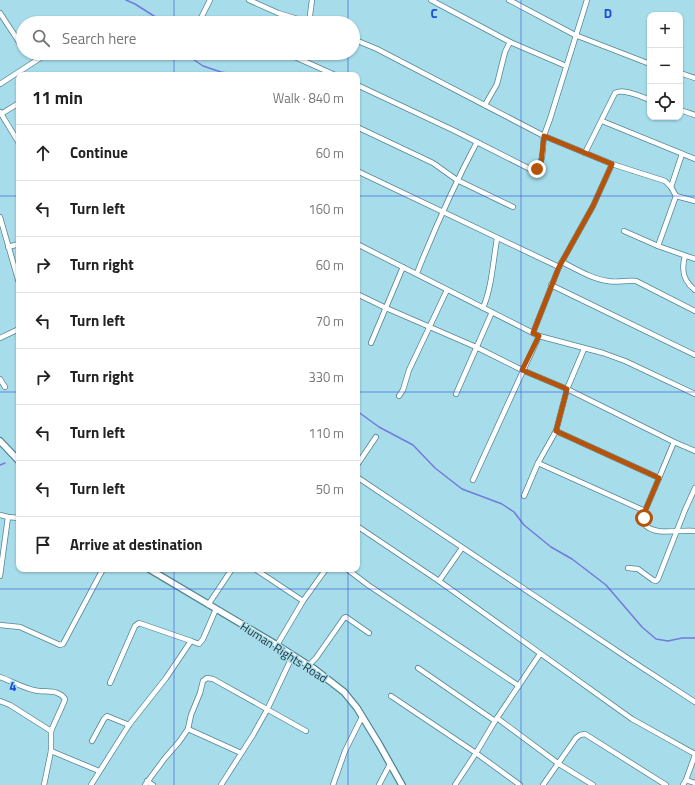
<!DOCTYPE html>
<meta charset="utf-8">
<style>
body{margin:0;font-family:"Titillium Web",sans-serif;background:#f2f2f2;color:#222}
.controls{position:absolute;right:12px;top:12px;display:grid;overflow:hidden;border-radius:8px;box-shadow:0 1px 3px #0004}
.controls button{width:36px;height:36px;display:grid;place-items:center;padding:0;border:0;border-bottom:1px solid #e0e0e0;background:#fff;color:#222;font:20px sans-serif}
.stop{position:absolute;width:12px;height:12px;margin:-9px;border:3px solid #b45309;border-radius:50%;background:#fff}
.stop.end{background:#b45309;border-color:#fff;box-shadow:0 1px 4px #0008}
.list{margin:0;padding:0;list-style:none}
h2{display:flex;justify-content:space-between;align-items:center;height:52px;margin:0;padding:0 16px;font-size:17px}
h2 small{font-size:13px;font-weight:400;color:#767676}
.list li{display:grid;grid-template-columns:26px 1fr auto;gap:12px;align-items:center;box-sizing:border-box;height:56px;padding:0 16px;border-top:1px solid #e0e0e0}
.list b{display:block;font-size:15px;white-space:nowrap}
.list em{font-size:13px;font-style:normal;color:#767676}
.icon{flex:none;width:22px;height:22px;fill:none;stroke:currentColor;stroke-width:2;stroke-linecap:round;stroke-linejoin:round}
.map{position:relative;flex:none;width:695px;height:785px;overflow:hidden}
.search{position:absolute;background:#fff;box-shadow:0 1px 3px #0004;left:16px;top:16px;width:344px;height:44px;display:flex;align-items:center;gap:10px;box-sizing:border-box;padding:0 14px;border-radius:22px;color:#767676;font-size:15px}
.panel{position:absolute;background:#fff;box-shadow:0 1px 3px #0004;left:16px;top:72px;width:344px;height:500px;border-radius:8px}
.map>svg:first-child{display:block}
</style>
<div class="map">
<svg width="695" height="785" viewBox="0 0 695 785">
<rect width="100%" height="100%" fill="#a7dceb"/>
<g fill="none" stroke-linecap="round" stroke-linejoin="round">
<!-- stream -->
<g stroke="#717bdc" stroke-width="1.5">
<path d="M126,0L135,4L165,23"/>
<path d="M184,53L203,66L221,72L239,75"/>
<path d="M357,411L379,427L413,445L435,468L462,489L502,504L514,512L524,525L551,547L572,559L606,585L642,627L656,639L668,641L682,638H695"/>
<path d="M0,465L5,463"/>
</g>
<!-- minor casing -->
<g stroke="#538694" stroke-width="6">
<g id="minor">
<path d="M249,0L278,13L311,23"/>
<path d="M431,0L510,42L566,66"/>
<path d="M509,0L575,35L650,64"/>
<path d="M0,13L23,48"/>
<path d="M201,18L210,0"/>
<path d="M309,23L312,0"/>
<path d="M353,39L377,49L544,136L612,164L665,181L671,187L676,196L695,201"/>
<path d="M286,53L335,75"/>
<path d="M680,73L695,78"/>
<path d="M0,84L48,53"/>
<path d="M357,85L455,131L532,170C545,167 542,148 544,137C545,131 548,125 550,119L587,0"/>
<path d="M485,105L497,84L505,52L510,42"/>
<path d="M680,110L695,115"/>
<path d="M0,112L19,143"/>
<path d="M1,114L19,103"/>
<path d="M602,121L695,159"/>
<path d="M357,127L433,163L457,180L513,207"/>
<path d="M585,153L615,93C623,88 642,97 650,100"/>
<path d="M357,171L559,267"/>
<path d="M671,187L682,154"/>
<path d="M0,217L19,283"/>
<path d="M624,231L658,246L695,259"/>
<path d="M357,244L539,336L603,353L625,361L695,394"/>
<path d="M658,246L676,196"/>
<path d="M8,247L19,244"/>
<path d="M685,256C681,270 683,281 695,290"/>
<path d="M562,262C576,269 592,279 608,281C617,283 625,280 636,281L695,311"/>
<path d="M417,273C435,228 454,185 477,142"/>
<path d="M551,285L695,355"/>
<path d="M357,294L386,308L476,347L522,370L567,389L674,442L695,451"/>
<path d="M483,308C492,287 493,261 497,239"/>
<path d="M533,333L559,267L593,206L612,164"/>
<path d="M0,338L19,329"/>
<path d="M371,343L403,267"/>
<path d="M0,379L5,387"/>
<path d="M456,394L492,312"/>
<path d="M399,396L403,390L409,370L447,290"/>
<path d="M556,431L659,478L674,442"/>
<path d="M538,463L645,511L659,478"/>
<path d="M357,465L376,437"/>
<path d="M357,477L635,663L695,702"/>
<path d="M473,480L539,336"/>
<path d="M524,496L538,463L556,431L567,389L584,349"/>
<path d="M645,511L644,524C655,537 681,529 695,531"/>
<path d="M0,515L8,517L19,518"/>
<path d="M357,526L439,581L632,719L695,754"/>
<path d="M628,568L638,569L653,580L656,581L658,579L685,510L695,488"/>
<path d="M255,569L303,601"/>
<path d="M347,569L368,585L519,686"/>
<path d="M0,576L8,517"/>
<path d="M439,581L462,548"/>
<path d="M208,605L232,569"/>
<path d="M0,625L20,627L60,645L63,644L103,569"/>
<path d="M277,645L303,601L326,569"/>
<path d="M309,665L316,658L344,618L346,617L369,633"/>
<path d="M418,668L495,721"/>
<path d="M0,677C12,681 26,690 39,691C49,692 59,690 65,699L64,702L51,731"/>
<path d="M110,683L135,626L139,623L191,641"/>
<path d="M391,696L476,753L520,785"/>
<path d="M0,701L10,705L51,731V751L44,785"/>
<path d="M497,718L559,764L593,785"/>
<path d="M188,729L241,753"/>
<path d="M92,741L104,719L107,716L129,725"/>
<path d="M51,751L99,771"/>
<path d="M686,780L695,783"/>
<path d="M147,781L153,785"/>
<path d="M91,785L129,725L166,678L191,641L199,644L203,639L216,609"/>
<path d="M145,785L165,758L179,742L188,729L191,715L200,693L203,681L207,678L213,679L306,731"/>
<path d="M221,785L253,735L267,710L293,655"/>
<path d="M333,785L345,751L362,717"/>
<path d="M379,785L390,764"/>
<path d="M455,785L476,753L495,721L540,654"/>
<path d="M543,785L576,738L580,735L585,734L666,785"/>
<path d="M683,785L686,780L695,755"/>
</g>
</g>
<!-- tertiary casing -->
<g stroke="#538694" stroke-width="8">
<g id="tertiary">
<path d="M0,441L19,461"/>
<path d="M149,569L277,645L313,668L344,692L357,708L379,744L402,785"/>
</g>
</g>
<!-- minor -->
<use href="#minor" stroke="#fff" stroke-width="4.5"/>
<!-- tertiary -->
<use href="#tertiary" stroke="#fff" stroke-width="5.5"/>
</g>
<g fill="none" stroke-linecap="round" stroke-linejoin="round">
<!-- route -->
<path stroke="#b45309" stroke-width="5" d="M537,169L541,164L544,136L612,164L593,206L559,267L533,333L539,336L522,370L567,389L556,431L659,478L645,511L644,518"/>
</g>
<!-- grid -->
<path fill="none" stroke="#1d4ed8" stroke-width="1" stroke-opacity="0.55" d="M174,0V23M348,0V23M521,0V785M174,53V75M348,53V75M0,196H19M357,196H695M0,392H19M357,392H695M174,569V785M348,569V785M0,589H695"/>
<g text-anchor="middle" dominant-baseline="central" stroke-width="3" stroke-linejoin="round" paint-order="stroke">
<!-- street labels -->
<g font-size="12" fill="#1c3237" stroke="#a7dceb">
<text transform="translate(284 652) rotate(33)">Human Rights Road</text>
</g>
</g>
<g font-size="13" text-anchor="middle" font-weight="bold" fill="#1d4ed8" stroke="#a7dceb" stroke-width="3" stroke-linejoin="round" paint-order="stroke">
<text x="434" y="18">C</text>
<text x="608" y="18">D</text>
<text x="13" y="691">4</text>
</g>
</svg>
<div class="controls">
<button>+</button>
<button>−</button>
<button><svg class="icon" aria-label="locate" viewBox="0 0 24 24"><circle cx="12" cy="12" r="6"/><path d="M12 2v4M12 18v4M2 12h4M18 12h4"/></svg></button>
</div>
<div class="stop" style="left:644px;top:518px"></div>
<div class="stop end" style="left:537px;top:169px"></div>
<div class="search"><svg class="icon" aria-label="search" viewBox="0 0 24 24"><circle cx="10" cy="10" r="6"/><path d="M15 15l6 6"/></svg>Search here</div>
<section class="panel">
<h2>11 min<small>Walk · 840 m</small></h2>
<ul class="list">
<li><svg class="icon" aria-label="ahead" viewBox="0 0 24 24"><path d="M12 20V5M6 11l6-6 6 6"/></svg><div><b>Continue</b></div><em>60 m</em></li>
<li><svg class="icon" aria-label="left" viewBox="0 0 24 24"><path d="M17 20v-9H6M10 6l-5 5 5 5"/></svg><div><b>Turn left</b></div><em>160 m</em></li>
<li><svg class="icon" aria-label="right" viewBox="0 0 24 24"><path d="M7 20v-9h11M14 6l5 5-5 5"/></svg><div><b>Turn right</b></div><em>60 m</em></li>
<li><svg class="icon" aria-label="left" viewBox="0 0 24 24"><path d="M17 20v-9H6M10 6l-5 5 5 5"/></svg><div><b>Turn left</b></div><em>70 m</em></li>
<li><svg class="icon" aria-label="right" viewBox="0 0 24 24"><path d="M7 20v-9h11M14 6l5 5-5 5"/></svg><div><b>Turn right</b></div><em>330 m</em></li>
<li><svg class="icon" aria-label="left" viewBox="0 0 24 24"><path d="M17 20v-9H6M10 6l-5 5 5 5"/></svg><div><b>Turn left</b></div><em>110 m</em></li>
<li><svg class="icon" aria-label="left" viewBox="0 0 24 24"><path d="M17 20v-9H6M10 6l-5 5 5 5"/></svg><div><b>Turn left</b></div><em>50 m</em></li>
<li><svg class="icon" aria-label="arrive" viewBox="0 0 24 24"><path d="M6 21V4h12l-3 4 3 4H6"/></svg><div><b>Arrive at destination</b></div></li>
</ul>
</section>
</div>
